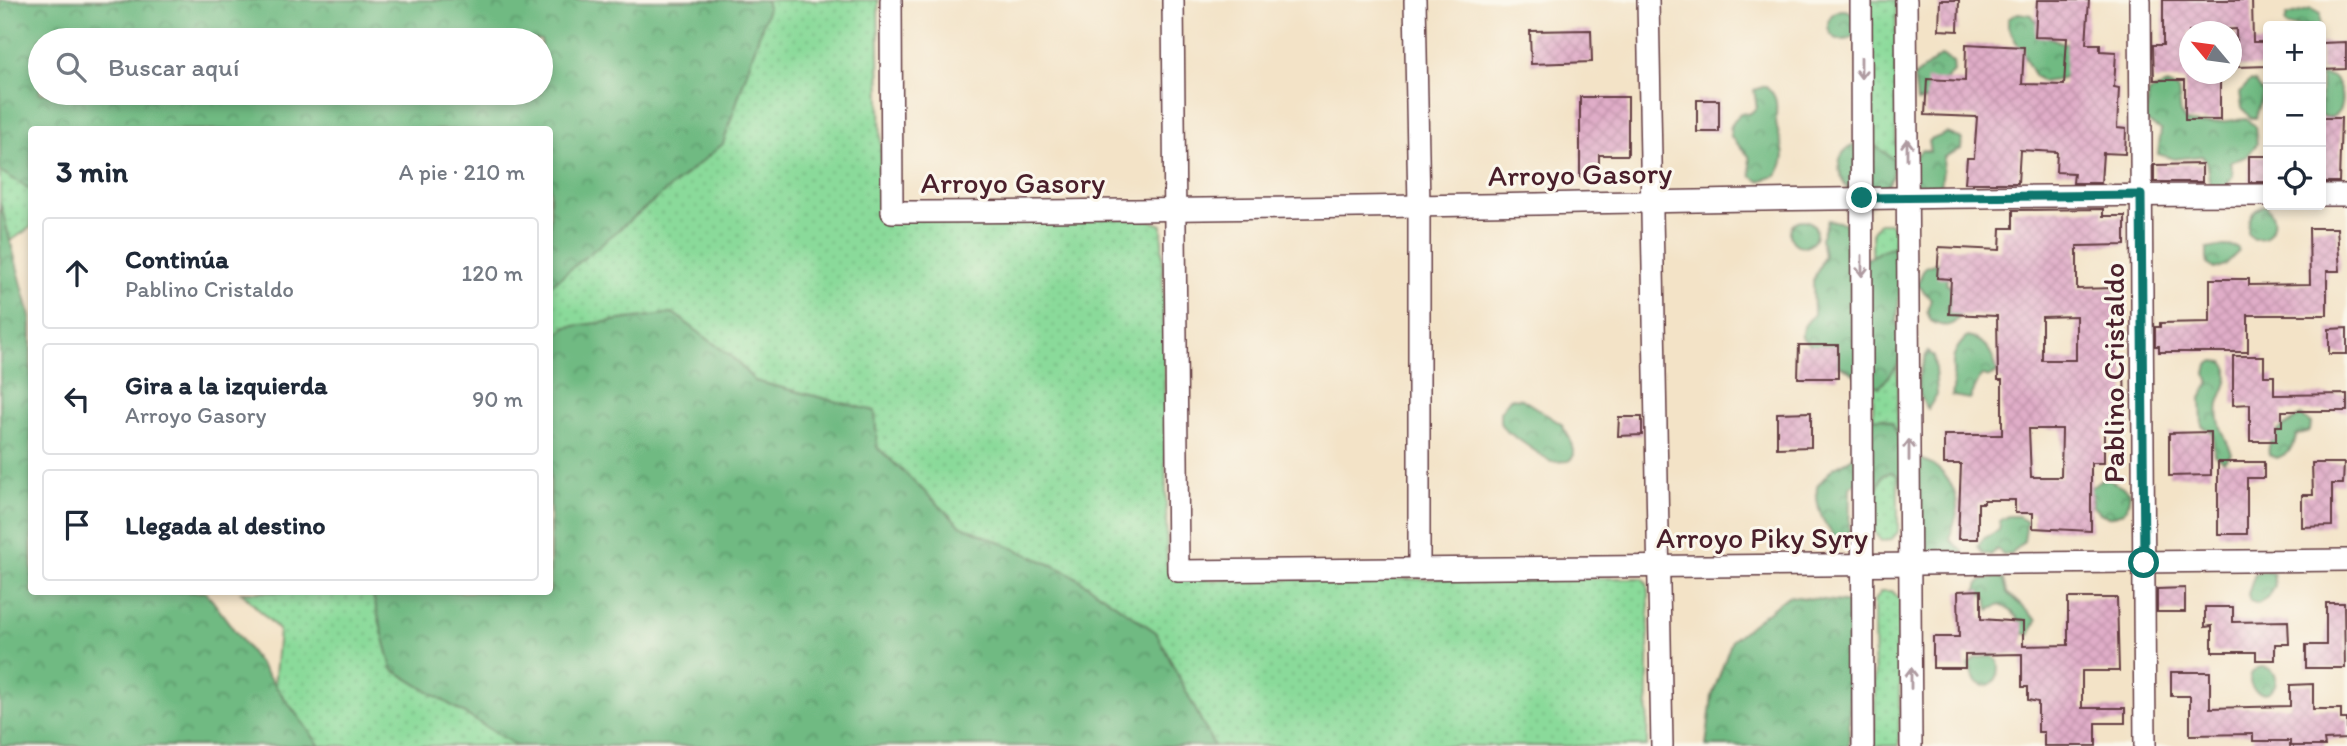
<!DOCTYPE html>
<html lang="es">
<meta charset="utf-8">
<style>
body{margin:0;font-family:Itim,sans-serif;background:#f2f2f3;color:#1f2937}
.controls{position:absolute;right:21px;top:21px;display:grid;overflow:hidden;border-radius:7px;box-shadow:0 4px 10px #0003}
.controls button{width:63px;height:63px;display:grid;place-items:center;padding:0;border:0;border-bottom:2px solid #e0e1e3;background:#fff;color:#1f2937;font:35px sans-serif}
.compass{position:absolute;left:2179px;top:21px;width:63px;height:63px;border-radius:50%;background:#fff;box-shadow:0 4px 10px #0003;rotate:299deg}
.stop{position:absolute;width:21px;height:21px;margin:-16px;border:5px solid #0f766e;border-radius:50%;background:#fff}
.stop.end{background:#0f766e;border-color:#fff;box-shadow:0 2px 7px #0008}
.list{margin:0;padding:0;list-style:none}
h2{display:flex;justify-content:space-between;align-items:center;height:91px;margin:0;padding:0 28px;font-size:30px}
h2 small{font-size:23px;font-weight:400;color:#747a83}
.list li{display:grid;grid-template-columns:46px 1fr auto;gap:21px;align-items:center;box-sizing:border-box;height:112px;margin:0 14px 14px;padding:0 14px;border:2px solid #e0e1e3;border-radius:7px}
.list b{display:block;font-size:26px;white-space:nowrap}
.list p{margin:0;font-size:23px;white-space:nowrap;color:#747a83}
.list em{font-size:23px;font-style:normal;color:#747a83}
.icon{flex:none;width:38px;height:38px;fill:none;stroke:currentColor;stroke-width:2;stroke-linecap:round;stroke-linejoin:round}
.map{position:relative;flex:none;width:2347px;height:746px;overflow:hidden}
.search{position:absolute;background:#fff;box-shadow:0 4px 10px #0003;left:28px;top:28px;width:525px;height:77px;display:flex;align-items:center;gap:18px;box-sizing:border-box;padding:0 24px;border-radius:38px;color:#747a83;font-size:26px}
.panel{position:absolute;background:#fff;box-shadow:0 4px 10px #0003;left:28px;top:126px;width:525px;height:469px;border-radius:7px}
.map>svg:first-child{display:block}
</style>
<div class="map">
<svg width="2347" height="746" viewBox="0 0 2347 746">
<defs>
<pattern id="grass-dots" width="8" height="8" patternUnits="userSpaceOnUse" patternTransform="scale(1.75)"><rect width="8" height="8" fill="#8ada9a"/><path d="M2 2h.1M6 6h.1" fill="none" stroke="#79bb85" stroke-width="1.8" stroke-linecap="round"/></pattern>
<pattern id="forest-crowns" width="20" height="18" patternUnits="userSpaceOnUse" patternTransform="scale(1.75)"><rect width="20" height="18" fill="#6fba82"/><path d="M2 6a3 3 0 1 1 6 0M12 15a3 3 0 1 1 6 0" fill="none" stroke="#5d976b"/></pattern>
<pattern id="building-cross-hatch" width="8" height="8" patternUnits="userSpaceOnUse" patternTransform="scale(1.75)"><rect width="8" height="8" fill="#e0adc8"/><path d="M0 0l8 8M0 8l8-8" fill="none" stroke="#c294ac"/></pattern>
</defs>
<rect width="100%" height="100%" fill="#fbf7ec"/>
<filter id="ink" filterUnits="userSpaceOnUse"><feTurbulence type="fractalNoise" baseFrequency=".0143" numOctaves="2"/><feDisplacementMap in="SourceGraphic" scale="14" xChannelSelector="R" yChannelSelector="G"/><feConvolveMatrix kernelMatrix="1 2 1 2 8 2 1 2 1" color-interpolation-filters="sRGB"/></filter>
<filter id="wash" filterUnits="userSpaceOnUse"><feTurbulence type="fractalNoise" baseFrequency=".00686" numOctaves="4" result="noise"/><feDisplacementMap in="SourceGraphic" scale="28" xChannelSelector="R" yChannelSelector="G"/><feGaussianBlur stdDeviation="1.57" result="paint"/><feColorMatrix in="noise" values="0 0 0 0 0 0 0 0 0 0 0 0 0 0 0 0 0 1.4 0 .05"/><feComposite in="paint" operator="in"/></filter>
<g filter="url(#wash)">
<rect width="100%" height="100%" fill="#f3e3c7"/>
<!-- grass -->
<g fill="url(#grass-dots)" stroke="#6a7c62" stroke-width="2" fill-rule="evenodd">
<path d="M0,0H878L882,206L1149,220L1162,225L1167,564L1168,572L1177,580L1642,578L1647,583L1649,592L1647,746H314L272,710L279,630L241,592H550V130H32L31,227L0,248ZM40,40H541V93H40Z"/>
<path d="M1871,0H1896V167L1889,176L1872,166Z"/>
<path d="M1879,223H1889L1897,231L1898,532L1891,540L1881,541L1874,531L1872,233Z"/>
<path d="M1882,591H1892L1900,599L1899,746H1875L1874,601Z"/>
</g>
<!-- forest -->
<g fill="url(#forest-crowns)" stroke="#5c6c56" stroke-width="2" fill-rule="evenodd">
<path d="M0,0H766L768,8L723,144L550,286V130H32L31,190L0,171ZM541,40V93H40V40Z"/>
<path d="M2311,9L2320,14V26H2287L2285,23L2287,16Z"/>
<circle cx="1843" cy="25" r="15"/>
<path d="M2018,13L2032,15L2045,36L2069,45L2068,73L2062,79L2043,82L2034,75L2008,27V19Z"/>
<path d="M1941,56L1953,62L1954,72L1924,101L1917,102L1914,77Z"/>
<path d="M2321,75L2331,76C2346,85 2347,125 2321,116Z"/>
<path d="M2250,81L2255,82L2263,93L2256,118H2250L2242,107L2240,92Z"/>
<path d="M2166,85L2178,89L2181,115L2186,122L2199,124L2246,119L2255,126L2257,144L2247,156L2231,162L2233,175L2226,187L2210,185L2206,160L2202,156L2174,159L2158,154L2161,130L2145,121L2149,92Z"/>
<path d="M1766,86C1783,101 1773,111 1777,128C1782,149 1790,156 1776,176L1759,181L1751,176L1749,156L1731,137L1730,127L1740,113L1749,114L1757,108L1754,90Z"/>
<path d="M1947,133L1962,139L1961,149L1944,157L1941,188L1920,191L1914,178L1915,156L1922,150L1930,152L1928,141Z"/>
<path d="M1858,144L1877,147L1893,159L1892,177L1881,198L1849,191C1836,174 1833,151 1858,144Z"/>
<path d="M0,202L31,319L32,592H206L320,746H0Z"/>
<path d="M2266,205C2276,216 2276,228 2265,238L2253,239L2248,233C2248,218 2252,210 2266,205Z"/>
<path d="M1828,220L1845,223L1848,250C1877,270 1870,248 1894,247L1903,258L1897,321L1902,345L1898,365L1880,387C1870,386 1803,343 1802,337C1800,327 1809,321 1814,314L1813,281L1824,256L1821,238Z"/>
<circle cx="1803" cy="233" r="13"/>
<path d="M2224,246L2237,247L2239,251L2225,265L2214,269L2207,263V249Z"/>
<path d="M1939,262L1948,273L1946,284L1952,287L1961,314C1953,328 1944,328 1931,321L1927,312L1931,299L1917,284L1925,267Z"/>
<path d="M673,313L732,357L755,381L875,411L877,447L960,525L1068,572L1156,632L1214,746H1126L1116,743V746H517L392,669L372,592H550V340L567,327Z"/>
<path d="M1967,337C1987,340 1994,355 1997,373L1989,377L1981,376L1970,399L1952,396C1958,371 1943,359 1967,337Z"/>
<path d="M1928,351L1934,357L1937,394L1928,409C1912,389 1918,373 1928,351Z"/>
<path d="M2214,361L2223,362L2228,369C2229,380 2226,385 2222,395C2212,416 2224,435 2232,453L2224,461L2214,454L2213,433L2202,426L2201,398L2210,382L2206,374L2208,365Z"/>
<path d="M1510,398L1522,399L1561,424L1570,439L1574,455L1569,461L1551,462L1505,430L1500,423V412Z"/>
<path d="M2301,416L2311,423L2310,431L2296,435C2294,449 2289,453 2277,458L2269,455C2265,436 2286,424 2301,416Z"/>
<path d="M1882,418L1892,423L1910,458C1934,458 1956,481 1957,507C1958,518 1951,528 1950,540L1963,551L1961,560L1934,565L1919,553L1899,476L1891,472L1883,475L1877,490L1857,482L1850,487L1849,538L1845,547C1826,530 1815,512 1817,486L1833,468L1852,458L1872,419Z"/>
<path d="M2104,477L2130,492L2127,508C2116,520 2102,519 2092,505L2090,488Z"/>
<path d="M2008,516H2017L2027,522L2024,541L2011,555L2003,554L1997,549L1991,555L1983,554L1978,546L1983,539L1999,530L2000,521Z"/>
<path d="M2262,571L2273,573L2275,586L2269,597L2258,604L2250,601L2248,594L2255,574Z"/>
<path d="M1997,576L2004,580L2007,593L2037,620L2030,635L2022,633C2021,619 2013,610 2000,605L1989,610L1987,598L1977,591L1979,582Z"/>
<path d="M1788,596L1851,603L1849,746H1706L1712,696L1732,640Z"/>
<path d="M1992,656L1998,661C2001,673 1996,685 1984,686L1976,682L1968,665L1976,658Z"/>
<circle cx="2263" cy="680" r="13"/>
</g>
<g id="blocks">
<!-- building -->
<g fill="url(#building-cross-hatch)" fill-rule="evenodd">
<path d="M1940,0H1959L1958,31L1939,30Z"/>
<path d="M2037,0H2089L2086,44H2100V51L2116,52L2114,87L2119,88L2117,128L2126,129L2125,154L2103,153L2101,183H2073L2074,173L2056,172L2057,152L2020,150L2018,183H1965L1967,158H1974L1977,117L1925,115L1927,79L1965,81L1966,44L2024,47L2022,84L2064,85L2067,38L2035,37Z"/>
<path d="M2163,0H2252L2253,42H2268V66L2237,67L2236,29L2189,32V74H2220V120H2185V80H2154L2153,45H2163Z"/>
<path d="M1591,30L1592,62L1531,64L1530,31Z"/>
<path d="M2346,42V69L2321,70V43Z"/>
<path d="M1580,97H1628V155H1599V177H1580Z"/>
<rect x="1697" y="100" width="22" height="32"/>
<path d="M2321,118H2341L2339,182H2321Z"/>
<rect x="2249" y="156" width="19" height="26"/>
<path d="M2202,164V182H2154V165Z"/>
<path d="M2103,209V216H2125V245L2077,246V289L2115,288L2114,356H2124L2125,429H2104V463H2091V531L2033,528V513H2015V500H1984V503H1978V539H1958L1961,464H1944V435H2002V380H1998L1997,316L1949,314L1951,279L1937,278L1939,247L2000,250L2001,228H2013V210ZM2076,316V360H2042V317ZM2029,429H2062L2061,477H2031Z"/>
<path d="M2309,228H2337L2340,271H2327V315H2248V352H2159V346H2155V327H2160V323L2210,322V279H2249V285L2310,284Z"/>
<path d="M2347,328V354H2329V329Z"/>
<path d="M1799,345H1838V378H1798Z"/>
<path d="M2233,356H2264V376H2274V395L2347,394V411H2282V426H2276V441H2250V404L2233,405Z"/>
<path d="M1811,412V447L1777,448V413Z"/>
<path d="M1619,417H1642V435L1618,436Z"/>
<path d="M2211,432V475L2169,476V433Z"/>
<path d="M2218,462H2264V478H2247V534H2218Z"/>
<path d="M2312,463H2344L2343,484H2332V526L2302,527V495H2313Z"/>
<path d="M2185,588V612H2157V589Z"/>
<path d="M1981,590V619L2023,622V646L2068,645V598H2117L2119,671H2082V708H2125V723H2096V746H2044V732H2038V702L2028,700V687H2022V654L1965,655V668H1933V637H1959L1958,591Z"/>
<path d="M2326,603H2344L2345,668H2306V645H2326Z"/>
<path d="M2205,607H2233V622L2288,621L2289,644H2275V660H2256V652H2212V626L2205,627Z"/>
<path d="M2171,672H2210V708L2290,706V685L2313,684V709H2341V719H2347V739L2324,740L2325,746H2290V741H2253V734L2190,735V696H2171Z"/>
</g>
</g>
</g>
<g filter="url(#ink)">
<use href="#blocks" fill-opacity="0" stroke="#633c42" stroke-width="2"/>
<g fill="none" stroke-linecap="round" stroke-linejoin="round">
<!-- minor casing -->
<g stroke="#633c42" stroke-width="24">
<g id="minor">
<path d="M891,0L892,212C1351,211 1810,195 2268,195"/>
<path d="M1173,0L1178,571L2347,560"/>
<path d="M1415,0L1419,207V569"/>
<path d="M1648,0L1662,746"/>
<path d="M1861,0L1863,746"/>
<path d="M1906,0L1911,746"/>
<path d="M2140,0L2145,746"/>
<path d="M2321,195H2347"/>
</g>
</g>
<!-- minor -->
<use href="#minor" stroke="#fff" stroke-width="21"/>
</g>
<!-- one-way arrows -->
<defs><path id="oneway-shaft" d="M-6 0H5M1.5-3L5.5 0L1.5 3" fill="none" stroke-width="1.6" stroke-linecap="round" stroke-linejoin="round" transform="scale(1.75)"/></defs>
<g stroke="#ae9aa0">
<use href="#oneway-shaft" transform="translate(1861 68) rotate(90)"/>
<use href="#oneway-shaft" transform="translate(1907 149) rotate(-90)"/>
<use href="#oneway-shaft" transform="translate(1862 266) rotate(90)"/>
<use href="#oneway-shaft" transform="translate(1909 450) rotate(-90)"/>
<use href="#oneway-shaft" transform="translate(1911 678) rotate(-90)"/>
</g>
</g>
<g fill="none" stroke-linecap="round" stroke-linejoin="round" filter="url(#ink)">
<!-- route -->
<path stroke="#0f766e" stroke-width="9" d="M1862,198L2141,195L2144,563"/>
</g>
<g text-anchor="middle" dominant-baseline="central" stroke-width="6" stroke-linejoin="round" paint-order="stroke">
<!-- street labels -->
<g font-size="30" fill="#4a1f2b" stroke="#fbf7ec">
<text transform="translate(1580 174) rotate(-1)">Arroyo Gasory</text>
<text x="1013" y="182">Arroyo Gasory</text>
<text transform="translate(2113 373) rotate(-90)">Pablino Cristaldo</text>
<text x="1762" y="537">Arroyo Piky Syry</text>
</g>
</g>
</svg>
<div class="controls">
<button>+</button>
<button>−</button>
<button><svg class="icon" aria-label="locate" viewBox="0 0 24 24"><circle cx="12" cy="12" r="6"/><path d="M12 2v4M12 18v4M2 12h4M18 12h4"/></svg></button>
</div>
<svg class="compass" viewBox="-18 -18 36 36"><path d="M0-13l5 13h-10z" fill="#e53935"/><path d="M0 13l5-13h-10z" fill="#747a83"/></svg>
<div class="stop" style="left:2144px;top:563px"></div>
<div class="stop end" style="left:1862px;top:198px"></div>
<div class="search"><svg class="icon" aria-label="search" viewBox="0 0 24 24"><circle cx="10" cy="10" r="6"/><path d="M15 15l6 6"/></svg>Buscar aquí</div>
<section class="panel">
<h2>3 min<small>A pie · 210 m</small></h2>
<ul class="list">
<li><svg class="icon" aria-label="ahead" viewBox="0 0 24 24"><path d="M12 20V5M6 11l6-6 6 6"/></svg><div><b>Continúa</b><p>Pablino Cristaldo</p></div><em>120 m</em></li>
<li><svg class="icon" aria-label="left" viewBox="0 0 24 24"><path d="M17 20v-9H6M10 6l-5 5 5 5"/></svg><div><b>Gira a la izquierda</b><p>Arroyo Gasory</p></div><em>90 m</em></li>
<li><svg class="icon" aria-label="arrive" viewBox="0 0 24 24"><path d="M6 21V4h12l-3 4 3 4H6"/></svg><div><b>Llegada al destino</b></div></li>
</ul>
</section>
</div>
